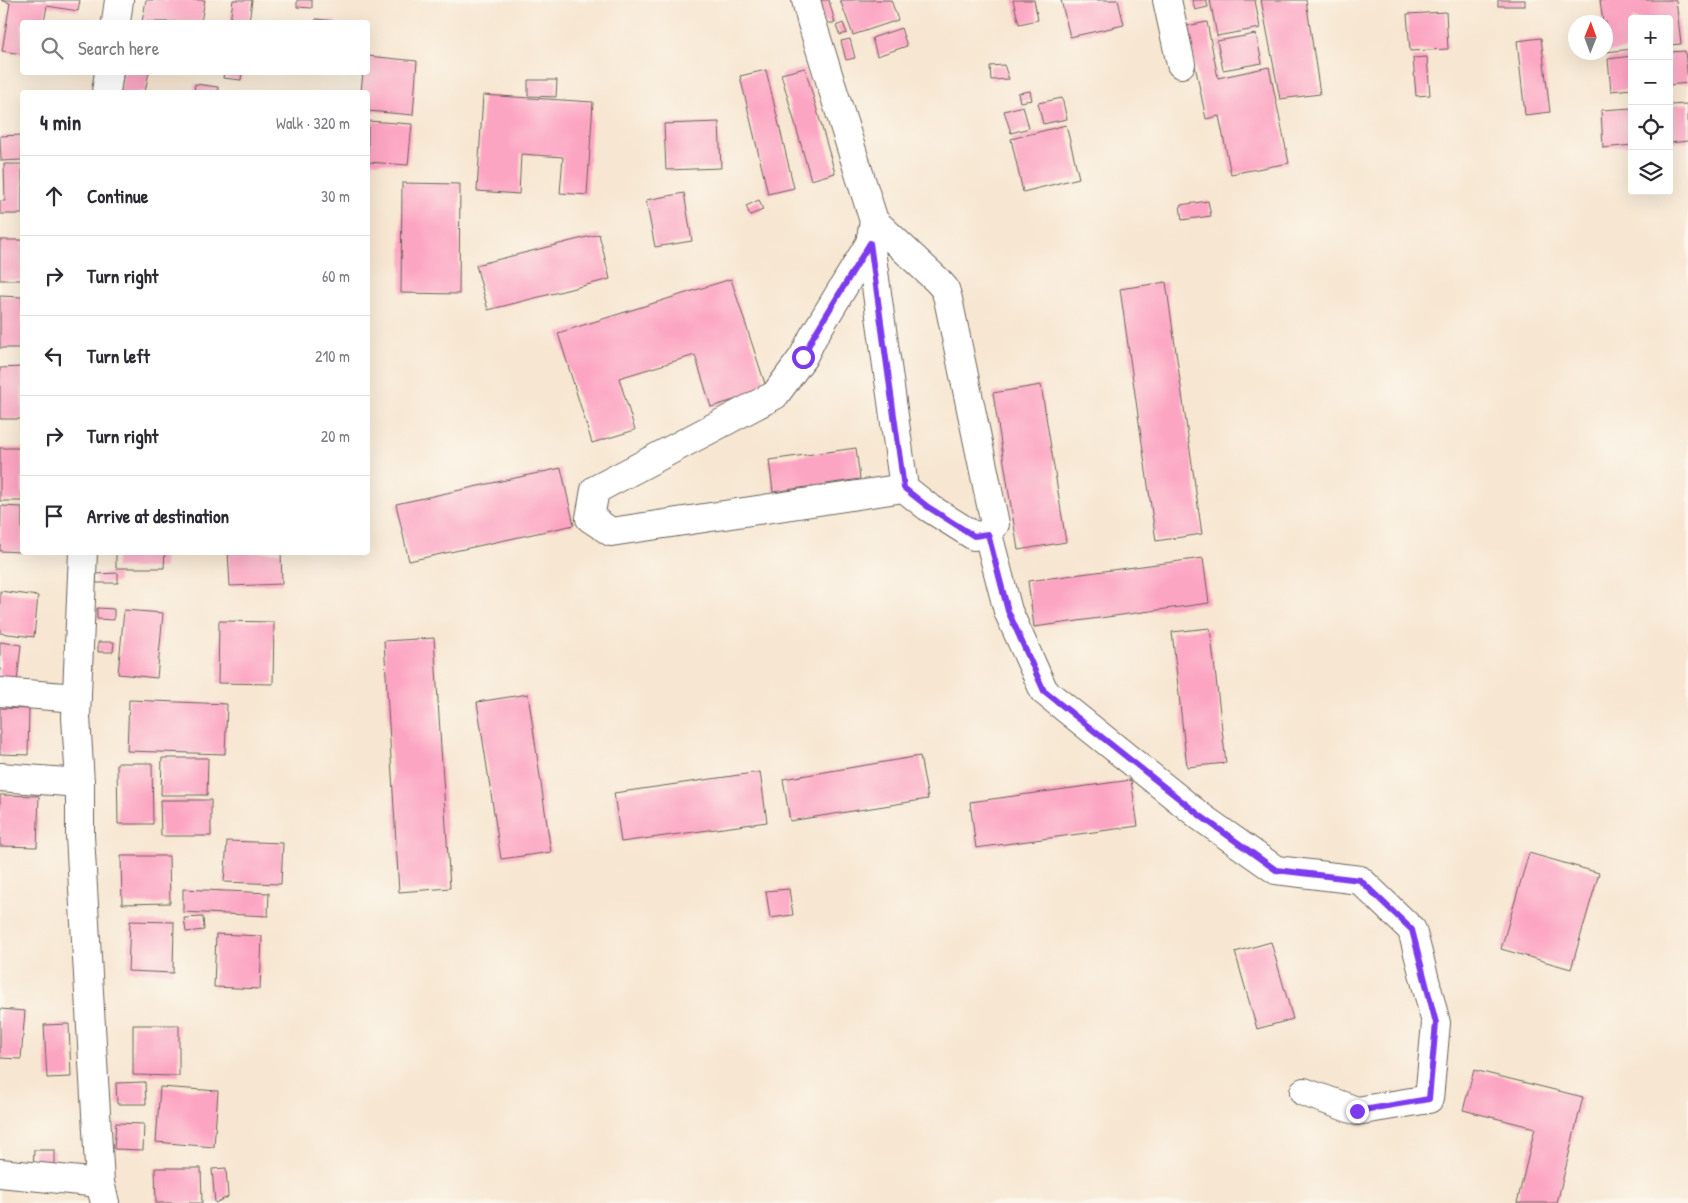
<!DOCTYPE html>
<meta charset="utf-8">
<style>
body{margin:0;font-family:"Patrick Hand",sans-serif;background:#f7f7f7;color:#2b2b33}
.controls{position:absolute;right:15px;top:15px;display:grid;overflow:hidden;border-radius:5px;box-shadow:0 5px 20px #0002}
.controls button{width:45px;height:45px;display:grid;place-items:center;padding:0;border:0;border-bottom:1px solid #e1e1e2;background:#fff;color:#2b2b33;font:25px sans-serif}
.compass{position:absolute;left:1568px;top:15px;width:45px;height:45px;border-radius:50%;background:#fff;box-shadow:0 5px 20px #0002;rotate:1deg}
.stop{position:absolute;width:15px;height:15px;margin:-11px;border:4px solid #7c3aed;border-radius:50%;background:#fff}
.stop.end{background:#7c3aed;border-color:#fff;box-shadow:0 1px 5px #0008}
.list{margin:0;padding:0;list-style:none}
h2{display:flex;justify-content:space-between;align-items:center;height:65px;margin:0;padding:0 20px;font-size:21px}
h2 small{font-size:16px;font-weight:400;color:#7c7c81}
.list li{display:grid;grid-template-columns:32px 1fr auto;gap:15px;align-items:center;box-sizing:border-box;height:80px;padding:0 20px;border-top:1px solid #e1e1e2}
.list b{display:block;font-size:19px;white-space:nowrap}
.list em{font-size:16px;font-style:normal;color:#7c7c81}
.icon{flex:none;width:28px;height:28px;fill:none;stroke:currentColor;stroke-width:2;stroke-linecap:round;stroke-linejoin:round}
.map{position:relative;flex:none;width:1688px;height:1203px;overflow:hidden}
.search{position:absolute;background:#fff;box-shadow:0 5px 20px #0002;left:20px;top:20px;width:350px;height:55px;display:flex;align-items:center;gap:12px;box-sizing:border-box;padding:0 18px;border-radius:5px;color:#7c7c81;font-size:19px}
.panel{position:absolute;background:#fff;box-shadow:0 5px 20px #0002;left:20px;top:90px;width:350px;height:465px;border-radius:5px}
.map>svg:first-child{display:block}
</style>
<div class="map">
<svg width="1688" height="1203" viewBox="0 0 1688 1203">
<rect width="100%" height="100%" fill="#fbf7ec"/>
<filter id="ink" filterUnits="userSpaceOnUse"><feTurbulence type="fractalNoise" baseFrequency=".02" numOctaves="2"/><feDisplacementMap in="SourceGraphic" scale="10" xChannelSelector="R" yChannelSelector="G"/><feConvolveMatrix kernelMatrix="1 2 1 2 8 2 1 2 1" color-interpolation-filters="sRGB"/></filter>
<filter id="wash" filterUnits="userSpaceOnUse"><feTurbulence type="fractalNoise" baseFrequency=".0096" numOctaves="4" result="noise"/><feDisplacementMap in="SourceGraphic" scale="20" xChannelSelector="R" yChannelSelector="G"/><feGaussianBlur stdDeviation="1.12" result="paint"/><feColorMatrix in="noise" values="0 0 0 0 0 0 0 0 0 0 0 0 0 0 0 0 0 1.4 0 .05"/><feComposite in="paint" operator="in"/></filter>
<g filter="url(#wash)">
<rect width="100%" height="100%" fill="#f7e6d1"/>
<g id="blocks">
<!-- building -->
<g fill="#fca5c3">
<path d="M1,0H80L78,11L47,6L44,22H22V54L2,51L10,3Z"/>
<path d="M146,0H205L201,22H142Z"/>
<path d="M233,0H252L249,22H230Z"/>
<path d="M297,0H312V8L297,7Z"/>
<path d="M817,0H829L835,23H823Z"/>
<path d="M840,0H891L898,20L853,35Z"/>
<path d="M1013,0H1034L1038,20L1019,24Z"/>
<path d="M1061,0H1118L1124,25L1070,37Z"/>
<path d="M1192,0H1206L1208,7L1195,10Z"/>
<path d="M1210,0H1255L1260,28L1217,36Z"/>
<path d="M1261,0H1306L1320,94L1280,99Z"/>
<rect x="1498" y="0" width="27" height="6"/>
<path d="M1600,0H1676L1681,44L1669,45V19H1632V49L1606,52V22H1603Z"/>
<path d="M1446,12L1448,49L1410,51L1407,14Z"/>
<path d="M316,19L336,21V22H316Z"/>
<path d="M1207,22L1218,78L1269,67L1289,163L1231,174L1219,116L1206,119L1187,26Z"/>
<path d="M843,23L847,33L840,35L836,26Z"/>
<path d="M901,28L907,46L877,56L872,38Z"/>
<path d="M1256,34L1262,63L1223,70L1217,41Z"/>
<path d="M1541,38L1550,112L1525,115L1517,41Z"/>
<path d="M850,39L855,58L846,60L841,41Z"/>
<path d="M1685,51L1688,83L1669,85V52Z"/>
<path d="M368,56L417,61L413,115L368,111V92H361L363,72H368Z"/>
<path d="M1632,56V89L1611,91L1608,59Z"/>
<path d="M1427,57L1430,95L1416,96L1413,58Z"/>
<path d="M1004,65L1009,79L991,80L990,66Z"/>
<path d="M805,68L835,173L811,180L781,74Z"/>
<path d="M766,70L794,188L768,194L740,76Z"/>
<path d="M124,72H149L145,92H120Z"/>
<path d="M224,72H242L241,80L223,78Z"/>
<path d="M528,80H557L556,97L528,96Z"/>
<path d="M195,84L218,87V92H194Z"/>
<path d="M1030,91L1032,100L1020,102L1018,93Z"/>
<path d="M483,95L593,102L587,195L560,193L563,157L521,154L519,194L477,191Z"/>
<path d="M1062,98L1067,119L1043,124L1038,103Z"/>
<path d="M1688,104V141L1669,143V105Z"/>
<path d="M1023,106L1029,128L1011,133L1004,111Z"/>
<path d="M1632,108V145L1603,148L1601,110Z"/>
<path d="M368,121L412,124L408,165L368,162Z"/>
<path d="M719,122L721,168L666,170L664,124Z"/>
<path d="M1066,125L1079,178L1023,192L1011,139Z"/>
<path d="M22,135V160L1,161L0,136Z"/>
<path d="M4,164H22V214H0V201H5Z"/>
<path d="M402,183L460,184L459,294L401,293Z"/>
<path d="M684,193L692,241L655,247L646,200Z"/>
<path d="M759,200L763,210L750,215L746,206Z"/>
<path d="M1208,201L1211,216L1182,220L1180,205Z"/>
<path d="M599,234L610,279L488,310L476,265Z"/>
<rect x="0" y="240" width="22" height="40"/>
<path d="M731,279L767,390L711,407L695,355L619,378L635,430L592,443L558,333Z"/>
<path d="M1166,282L1202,534L1156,541L1120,289Z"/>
<path d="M0,296L22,297V348H0Z"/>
<path d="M22,367V419H0V368Z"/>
<path d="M1041,385L1066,542L1018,550L993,393Z"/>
<rect x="0" y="448" width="22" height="53"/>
<path d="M856,448L860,479L773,492L769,460Z"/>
<path d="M561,468L574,525L409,561L396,504Z"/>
<path d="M1,506L22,507V552L0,551Z"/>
<path d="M116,552H165L164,568H116Z"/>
<path d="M228,552H281L282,584L230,586Z"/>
<path d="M1203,558L1209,603L1034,627L1028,581Z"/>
<path d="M118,573V583H96V574Z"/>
<path d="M0,591L38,596L34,637L0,633Z"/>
<path d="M97,608L114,609V620L97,619Z"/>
<path d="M124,610L163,613L157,678L118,674Z"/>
<path d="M219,621L274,622L273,684L218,683Z"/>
<path d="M1210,628L1226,763L1187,767L1172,632Z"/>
<path d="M434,638L450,888L399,892L384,641Z"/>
<path d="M0,642L21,645L16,690L0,688Z"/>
<path d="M98,642H114L113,652H98Z"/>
<path d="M528,694L551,852L501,859L477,702Z"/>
<path d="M129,700L227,704L225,754L127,751Z"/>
<path d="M0,708L29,709L28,755L0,754Z"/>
<path d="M920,756L928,799L790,821L783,779Z"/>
<path d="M162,758H208L207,795H161Z"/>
<path d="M117,763H152L153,824H118Z"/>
<path d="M760,772L767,822L621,842L614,793Z"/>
<path d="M1131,780L1138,826L976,848L970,802Z"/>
<path d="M0,795L39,796L37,847L0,846Z"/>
<path d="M160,800H211V836H161Z"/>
<path d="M227,841L283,843L281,884L224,882Z"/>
<path d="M1529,853L1599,873L1571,969L1501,949Z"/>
<path d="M121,856H169L170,903L122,904Z"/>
<path d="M183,889L269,893L268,916L183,912Z"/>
<path d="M789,889L793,915L770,918L766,891Z"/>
<path d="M203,917L204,930L186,932L184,918Z"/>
<path d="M130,921L174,922L173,973L128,971Z"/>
<path d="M216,934L262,936L260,989L214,987Z"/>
<path d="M1271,942L1293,1019L1257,1029L1235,952Z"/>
<path d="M0,1009L25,1011L21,1059L0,1058Z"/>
<path d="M69,1024L71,1077L47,1078L44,1025Z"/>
<path d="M133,1025H179V1076L133,1075Z"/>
<path d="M1474,1070L1583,1097L1557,1203H1517L1535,1128L1463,1110Z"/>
<path d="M145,1082L146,1104H117L116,1083Z"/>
<path d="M160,1087L218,1091L214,1147L156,1142Z"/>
<path d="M116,1123L144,1124L143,1150L114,1149Z"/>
<path d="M34,1150H55V1169H33Z"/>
<path d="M155,1168H201L202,1203H156Z"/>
<path d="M226,1168L228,1197L215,1203L212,1169Z"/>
</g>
</g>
</g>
<g filter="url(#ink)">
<use href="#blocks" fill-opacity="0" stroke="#69635b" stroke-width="1"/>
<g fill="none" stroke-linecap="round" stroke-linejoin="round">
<!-- minor casing -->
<g stroke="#69635b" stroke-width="30">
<g id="minor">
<path d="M806,0L811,20L874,221L870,243L813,337L803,357L775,395L595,490L590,518L611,532L904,488"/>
<path d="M1167,0L1181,64"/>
<path d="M116,22L119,0"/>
<path d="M106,92L109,72"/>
<path d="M870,243L904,488L928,507L974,536L988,534L995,524L948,299L945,289L938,281L874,221"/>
<path d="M988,534L1008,611L1044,691L1201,817L1276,870L1360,880L1412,930L1436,1023L1429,1099L1357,1111L1304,1092"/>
<path d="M83,552L76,717L80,783V836L100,1183L105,1203"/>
<path d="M0,692L77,698"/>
<path d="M0,777L80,783"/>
<path d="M0,1173L100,1183"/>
</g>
</g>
<!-- minor -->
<use href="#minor" stroke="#fff" stroke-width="28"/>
</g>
</g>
<g fill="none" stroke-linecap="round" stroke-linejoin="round" filter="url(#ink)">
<!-- route -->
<path stroke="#7c3aed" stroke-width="6" d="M803,357L813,337L870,243L904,488L928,507L974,536L988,534L1008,611L1044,691L1202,817L1276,870L1360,880L1412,930L1436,1023L1429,1099L1357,1111"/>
</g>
</svg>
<div class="controls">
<button>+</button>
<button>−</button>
<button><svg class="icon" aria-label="locate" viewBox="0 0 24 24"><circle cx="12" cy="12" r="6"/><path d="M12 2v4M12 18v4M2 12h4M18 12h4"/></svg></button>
<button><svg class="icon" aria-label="layers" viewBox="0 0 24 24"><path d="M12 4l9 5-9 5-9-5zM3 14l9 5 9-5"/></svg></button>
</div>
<svg class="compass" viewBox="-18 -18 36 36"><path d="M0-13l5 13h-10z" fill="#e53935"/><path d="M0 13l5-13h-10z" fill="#7c7c81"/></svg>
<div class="stop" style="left:803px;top:357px"></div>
<div class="stop end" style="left:1357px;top:1111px"></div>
<div class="search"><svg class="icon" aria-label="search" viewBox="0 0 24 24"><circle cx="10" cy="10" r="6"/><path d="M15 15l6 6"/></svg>Search here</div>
<section class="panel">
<h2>4 min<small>Walk · 320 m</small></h2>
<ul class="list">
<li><svg class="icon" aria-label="ahead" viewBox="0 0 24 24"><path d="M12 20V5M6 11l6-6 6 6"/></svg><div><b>Continue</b></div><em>30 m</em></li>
<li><svg class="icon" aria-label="right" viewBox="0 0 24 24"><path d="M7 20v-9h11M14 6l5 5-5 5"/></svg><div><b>Turn right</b></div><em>60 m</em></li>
<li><svg class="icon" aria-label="left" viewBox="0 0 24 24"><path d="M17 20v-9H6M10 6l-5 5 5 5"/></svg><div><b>Turn left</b></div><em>210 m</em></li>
<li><svg class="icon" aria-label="right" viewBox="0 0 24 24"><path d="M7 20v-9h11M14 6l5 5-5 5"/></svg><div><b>Turn right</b></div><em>20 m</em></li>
<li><svg class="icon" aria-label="arrive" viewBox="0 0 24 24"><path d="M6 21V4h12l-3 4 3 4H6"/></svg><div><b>Arrive at destination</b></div></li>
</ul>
</section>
</div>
